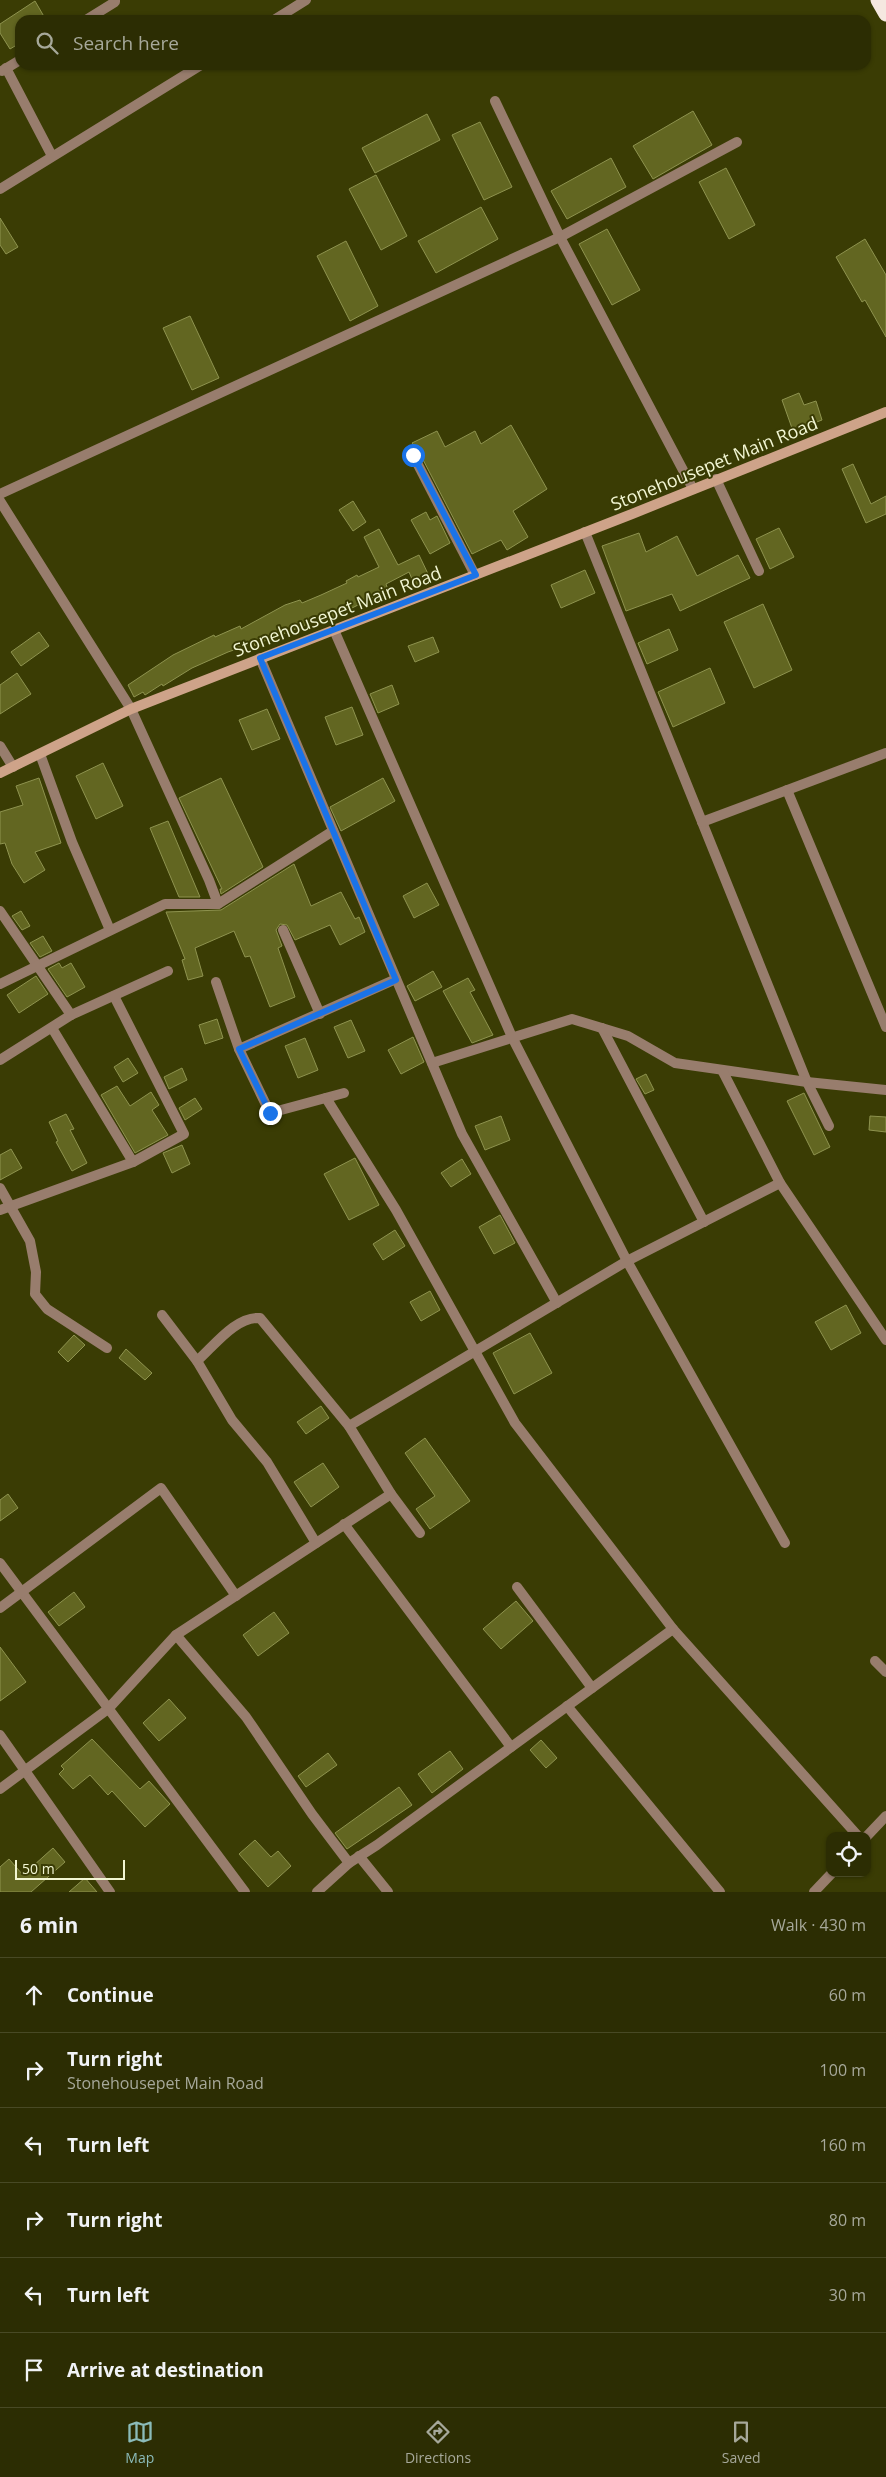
<!DOCTYPE html>
<meta charset="utf-8">
<style>
body{margin:0;font-family:"Open Sans",sans-serif;background:#383912;color:#f1f3f6}
.controls{position:absolute;right:15px;bottom:15px;display:grid;overflow:hidden;border-radius:10px;box-shadow:0 1px 4px #0004}
.controls button{width:45px;height:45px;display:grid;place-items:center;padding:0;border:0;border-bottom:1px solid #484925;background:#2c2d03;color:#f1f3f6;font:25px sans-serif}
.scale{position:absolute;left:15px;bottom:12px;width:110px;box-sizing:border-box;padding-left:5px;border:2px solid #f2f6d3;border-top:0;font-size:14px;line-height:18px;white-space:nowrap;color:#f2f6d3;-webkit-text-stroke:4px #3a3c04;paint-order:stroke}
.stop{position:absolute;width:15px;height:15px;margin:-11px;border:4px solid #1a73e8;border-radius:50%;background:#fff}
.stop.end{background:#1a73e8;border-color:#fff;box-shadow:0 1px 5px #0008}
.list{margin:0;padding:0;list-style:none}
h2{display:flex;justify-content:space-between;align-items:center;height:65px;margin:0;padding:0 20px;font-size:21px}
h2 small{font-size:16px;font-weight:400;color:#a6a89a}
.list li{display:grid;grid-template-columns:32px 1fr auto;gap:15px;align-items:center;box-sizing:border-box;height:75px;padding:0 20px;border-top:1px solid #484925}
.list b{display:block;font-size:19px;white-space:nowrap}
.list p{margin:0;font-size:16px;white-space:nowrap;color:#a6a89a}
.list em{font-size:16px;font-style:normal;color:#a6a89a}
.icon{flex:none;width:28px;height:28px;fill:none;stroke:currentColor;stroke-width:2;stroke-linecap:round;stroke-linejoin:round}
.map{position:relative;flex:none;width:886px;height:1892px;overflow:hidden}
.search{position:absolute;background:#2c2d03;box-shadow:0 1px 4px #0004;left:15px;right:15px;top:15px;height:55px;display:flex;align-items:center;gap:12px;box-sizing:border-box;padding:0 18px;border-radius:15px;color:#a6a89a;font-size:19px}
.sheet{height:515px;background:#2c2d03}
nav{display:flex;justify-content:space-around;align-items:center;box-sizing:border-box;height:70px;border-top:1px solid #484925;background:#2c2d03;font-size:14px;color:#a6a89a}
nav a{display:grid;justify-items:center;gap:2px}
nav .on{color:#8bbbb9}
.map>svg:first-child{display:block}
</style>
<div class="map">
<svg width="886" height="1892" viewBox="0 0 886 1892">
<rect width="100%" height="100%" fill="#3a3c04"/>
<!-- building -->
<g fill="#626621" stroke="#8e934f">
<path d="M35,1L46,20H20V43L10,49L0,33V24Z"/>
<path d="M693,111L712,145L653,179L633,146Z"/>
<path d="M427,114L440,140L375,173L362,148Z"/>
<path d="M480,122L512,187L484,200L452,135Z"/>
<path d="M611,158L626,187L567,219L551,191Z"/>
<path d="M726,168L755,225L729,239L699,182Z"/>
<path d="M376,175L407,236L381,250L349,189Z"/>
<path d="M481,207L498,239L436,273L418,241Z"/>
<path d="M0,218L18,247L6,254L0,245Z"/>
<path d="M607,229L640,290L612,305L579,244Z"/>
<path d="M865,239L886,275V337L865,300L862,302L836,257Z"/>
<path d="M346,241L378,306L350,321L317,256Z"/>
<path d="M190,316L219,378L192,390L163,328Z"/>
<path d="M799,393L804,405L816,401L822,420L793,431L782,400Z"/>
<path d="M511,425L547,489L513,511L528,537L507,550L501,540L472,554L419,452L412,443L437,431L445,447L475,431L481,444Z"/>
<path d="M853,464L871,504L886,496V514L866,523L842,469Z"/>
<path d="M353,501L366,522L353,531L339,510Z"/>
<path d="M426,512L430,520L437,516L450,543L430,554L411,520Z"/>
<path d="M779,528L794,557L770,569L756,539Z"/>
<path d="M379,529L398,565L419,555L430,578L415,586L409,572L386,584L388,590L334,617L317,625L315,621L283,634L282,632L255,646L254,643L228,652L192,668L163,686L162,684L145,695L143,692L134,697L128,685L173,655L214,635L215,637L240,626L241,629L285,605L300,600L302,603L321,595L347,583L346,581L357,575L358,577L379,567L364,537Z"/>
<path d="M639,533L646,552L677,536L697,576L738,555L750,578L680,611L672,594L626,611L602,546Z"/>
<path d="M585,570L595,593L561,608L551,585Z"/>
<path d="M763,604L792,670L754,688L724,622Z"/>
<path d="M669,629L678,650L647,664L638,643Z"/>
<path d="M39,632L49,646L21,666L11,652Z"/>
<path d="M433,637L439,652L415,662L408,646Z"/>
<path d="M710,668L725,703L673,727L658,692Z"/>
<path d="M17,673L31,694L0,714V685Z"/>
<path d="M392,685L399,704L378,713L370,694Z"/>
<path d="M352,707L363,735L336,745L325,717Z"/>
<path d="M267,709L280,739L252,750L239,720Z"/>
<path d="M103,763L123,806L96,819L76,776Z"/>
<path d="M39,778L61,843L35,852L45,870L24,883L12,864L5,843L0,844V812L23,805L16,786Z"/>
<path d="M221,778L263,867L221,894L220,889H222L179,798Z"/>
<path d="M383,778L395,801L341,831L330,807Z"/>
<path d="M168,821L200,897H179L150,828Z"/>
<path d="M294,864L311,906L341,892L355,919L359,917L365,932L340,945L330,925L295,940L287,925L280,924L276,930L282,946L278,948L295,997L270,1007L250,956L245,957L234,931L195,948L203,976L188,980L182,960L185,959L166,912L221,910Z"/>
<path d="M427,883L439,905L414,918L403,896Z"/>
<path d="M21,911L30,926L22,930L12,916Z"/>
<path d="M43,936L52,951L40,957L30,943Z"/>
<path d="M59,963L62,968L71,963L85,987L67,997L48,969Z"/>
<path d="M433,971L442,987L415,1001L407,986Z"/>
<path d="M36,976L48,994L19,1013L7,995Z"/>
<path d="M468,978L475,990L470,992L493,1035L472,1043L443,991Z"/>
<path d="M217,1019L223,1038L205,1044L199,1025Z"/>
<path d="M351,1020L365,1051L348,1058L334,1027Z"/>
<path d="M413,1037L424,1062L401,1074L388,1050Z"/>
<path d="M305,1038L318,1070L298,1078L285,1046Z"/>
<path d="M128,1058L138,1073L123,1082L114,1067Z"/>
<path d="M182,1068L187,1080L169,1089L164,1077Z"/>
<path d="M646,1074L654,1090L645,1094L636,1079Z"/>
<path d="M117,1086L130,1106L151,1092L159,1105L152,1110L168,1135L135,1153L101,1095Z"/>
<path d="M804,1093L830,1147L814,1155L787,1101Z"/>
<path d="M195,1098L202,1109L185,1120L179,1108Z"/>
<path d="M66,1114L74,1129L70,1130L87,1163L72,1171L56,1142L58,1141L49,1122Z"/>
<path d="M501,1116L510,1140L485,1150L475,1126Z"/>
<path d="M870,1116L886,1117V1132L869,1130Z"/>
<path d="M182,1145L190,1164L172,1173L163,1153Z"/>
<path d="M11,1149L22,1168L0,1180V1155Z"/>
<path d="M355,1158L379,1205L349,1220L324,1174Z"/>
<path d="M462,1159L471,1174L451,1187L441,1173Z"/>
<path d="M500,1215L515,1243L494,1254L479,1227Z"/>
<path d="M395,1230L405,1246L383,1260L373,1244Z"/>
<path d="M430,1291L440,1310L421,1321L410,1302Z"/>
<path d="M846,1305L861,1333L831,1350L815,1322Z"/>
<path d="M530,1333L552,1373L514,1394L493,1353Z"/>
<path d="M74,1335L85,1345L68,1362L58,1352Z"/>
<path d="M126,1349L152,1373L145,1380L119,1358Z"/>
<path d="M321,1406L329,1418L306,1434L297,1422Z"/>
<path d="M425,1438L470,1501L430,1529L416,1509L435,1496L405,1453Z"/>
<path d="M323,1463L339,1487L311,1507L294,1482Z"/>
<path d="M8,1494L18,1508L0,1521V1500Z"/>
<path d="M74,1592L85,1607L59,1626L48,1612Z"/>
<path d="M516,1601L533,1621L501,1649L483,1629Z"/>
<path d="M274,1612L289,1633L258,1656L243,1635Z"/>
<path d="M0,1647L26,1682L0,1701Z"/>
<path d="M169,1699L186,1718L159,1741L143,1723Z"/>
<path d="M92,1739L140,1789L149,1781L170,1804L145,1827L112,1791L108,1795L90,1775L73,1789L59,1774L64,1769L61,1766Z"/>
<path d="M541,1740L557,1758L546,1768L530,1750Z"/>
<path d="M450,1751L463,1769L432,1793L418,1774Z"/>
<path d="M328,1753L337,1765L306,1787L298,1776Z"/>
<path d="M399,1787L412,1805L347,1849L335,1833Z"/>
<path d="M255,1840L271,1857L278,1851L291,1866L268,1887L239,1854Z"/>
<path d="M53,1848L65,1862L31,1892H0V1867L9,1859L23,1875Z"/>
<path d="M85,1878L97,1892H69Z"/>
</g>
<g fill="none" stroke-linecap="round" stroke-linejoin="round">
<!-- street -->
<g stroke="#987d6d" stroke-width="10">
<path d="M86,20L115,2V0"/>
<path d="M274,20L306,0"/>
<path d="M6,68L52,156"/>
<path d="M2,71L20,60"/>
<path d="M495,101L560,237L693,489"/>
<path d="M0,189L201,65"/>
<path d="M413,455L475,575"/>
<path d="M716,479L759,571"/>
<path d="M0,494L560,237L737,142"/>
<path d="M0,501L131,709L209,880L218,904"/>
<path d="M585,532L807,1082L829,1126"/>
<path d="M334,630L512,1037L627,1261L785,1543"/>
<path d="M260,658L462,1134L557,1303"/>
<path d="M0,746L13,767"/>
<path d="M40,754L72,842L110,930"/>
<path d="M787,790L886,1027"/>
<path d="M702,822L886,753"/>
<path d="M0,911L71,1015"/>
<path d="M283,930L320,1014"/>
<path d="M216,982L239,1049L270,1113L344,1093"/>
<path d="M0,984L165,904H218L333,831"/>
<path d="M52,1028L133,1162"/>
<path d="M602,1028L704,1222"/>
<path d="M239,1049L396,979"/>
<path d="M0,1060L71,1015L168,971"/>
<path d="M432,1063L572,1019L628,1036L675,1063L807,1082L886,1090"/>
<path d="M722,1070L780,1183L886,1340"/>
<path d="M326,1098L396,1210L515,1423L673,1629L858,1836"/>
<path d="M0,1188L30,1241L36,1272L35,1294L47,1309L107,1348"/>
<path d="M0,1210L133,1162L184,1134L114,996"/>
<path d="M162,1315L197,1361L232,1420L267,1462L316,1543"/>
<path d="M197,1361C214,1346 236,1316 260,1318L349,1426L391,1494L420,1533"/>
<path d="M349,1426L627,1261L780,1183"/>
<path d="M344,1524L511,1747"/>
<path d="M0,1563L245,1892"/>
<path d="M517,1587L592,1688"/>
<path d="M0,1608L161,1488L236,1596"/>
<path d="M176,1635L246,1717L312,1814L349,1863"/>
<path d="M875,1661L886,1672"/>
<path d="M567,1706L720,1892"/>
<path d="M0,1735L110,1892"/>
<path d="M0,1789L108,1709L176,1635L391,1494"/>
<path d="M867,1836L886,1816"/>
<path d="M359,1856L388,1892"/>
<path d="M317,1892L349,1863L377,1845L673,1629"/>
<path d="M814,1892L832,1873"/>
</g>
<!-- secondary -->
<path stroke="#cea389" stroke-width="10" d="M0,773L131,709L632,514L886,412"/>
<!-- highway -->
<path stroke="#f5e8e0" stroke-width="15" d="M878,0L886,14"/>
</g>
<g fill="none" stroke-linecap="round" stroke-linejoin="round">
<!-- route -->
<path stroke="#1a73e8" stroke-width="6" d="M270,1113L239,1049L396,980L260,658L476,575L413,455"/>
</g>
<g text-anchor="middle" dominant-baseline="central" stroke-width="4" stroke-linejoin="round" paint-order="stroke">
<!-- street labels -->
<g font-size="18" fill="#f2f6d3" stroke="#3a3c04">
<text transform="translate(714 463) rotate(-22)">Stonehousepet Main Road</text>
<text transform="translate(337 611) rotate(-21)">Stonehousepet Main Road</text>
</g>
</g>
</svg>
<div class="controls">
<button><svg class="icon" aria-label="locate" viewBox="0 0 24 24"><circle cx="12" cy="12" r="6"/><path d="M12 2v4M12 18v4M2 12h4M18 12h4"/></svg></button>
</div>
<div class="scale">50 m</div>
<div class="stop" style="left:413px;top:455px"></div>
<div class="stop end" style="left:270px;top:1113px"></div>
<div class="search"><svg class="icon" aria-label="search" viewBox="0 0 24 24"><circle cx="10" cy="10" r="6"/><path d="M15 15l6 6"/></svg>Search here</div>
</div>
<section class="sheet">
<h2>6 min<small>Walk · 430 m</small></h2>
<ul class="list">
<li><svg class="icon" aria-label="ahead" viewBox="0 0 24 24"><path d="M12 20V5M6 11l6-6 6 6"/></svg><div><b>Continue</b></div><em>60 m</em></li>
<li><svg class="icon" aria-label="right" viewBox="0 0 24 24"><path d="M7 20v-9h11M14 6l5 5-5 5"/></svg><div><b>Turn right</b><p>Stonehousepet Main Road</p></div><em>100 m</em></li>
<li><svg class="icon" aria-label="left" viewBox="0 0 24 24"><path d="M17 20v-9H6M10 6l-5 5 5 5"/></svg><div><b>Turn left</b></div><em>160 m</em></li>
<li><svg class="icon" aria-label="right" viewBox="0 0 24 24"><path d="M7 20v-9h11M14 6l5 5-5 5"/></svg><div><b>Turn right</b></div><em>80 m</em></li>
<li><svg class="icon" aria-label="left" viewBox="0 0 24 24"><path d="M17 20v-9H6M10 6l-5 5 5 5"/></svg><div><b>Turn left</b></div><em>30 m</em></li>
<li><svg class="icon" aria-label="arrive" viewBox="0 0 24 24"><path d="M6 21V4h12l-3 4 3 4H6"/></svg><div><b>Arrive at destination</b></div></li>
</ul>
</section>
<nav>
<a class="on"><svg class="icon" aria-label="map" viewBox="0 0 24 24"><path d="M3 6l6-2 6 2 6-2v14l-6 2-6-2-6 2zM9 4v14M15 6v14"/></svg>Map</a>
<a><svg class="icon" aria-label="directions" viewBox="0 0 24 24"><path d="M12 3l9 9-9 9-9-9zM9 14v-3h6M13 9l2 2-2 2"/></svg>Directions</a>
<a><svg class="icon" aria-label="saved" viewBox="0 0 24 24"><path d="M7 4h10v16l-5-4-5 4z"/></svg>Saved</a>
</nav>
